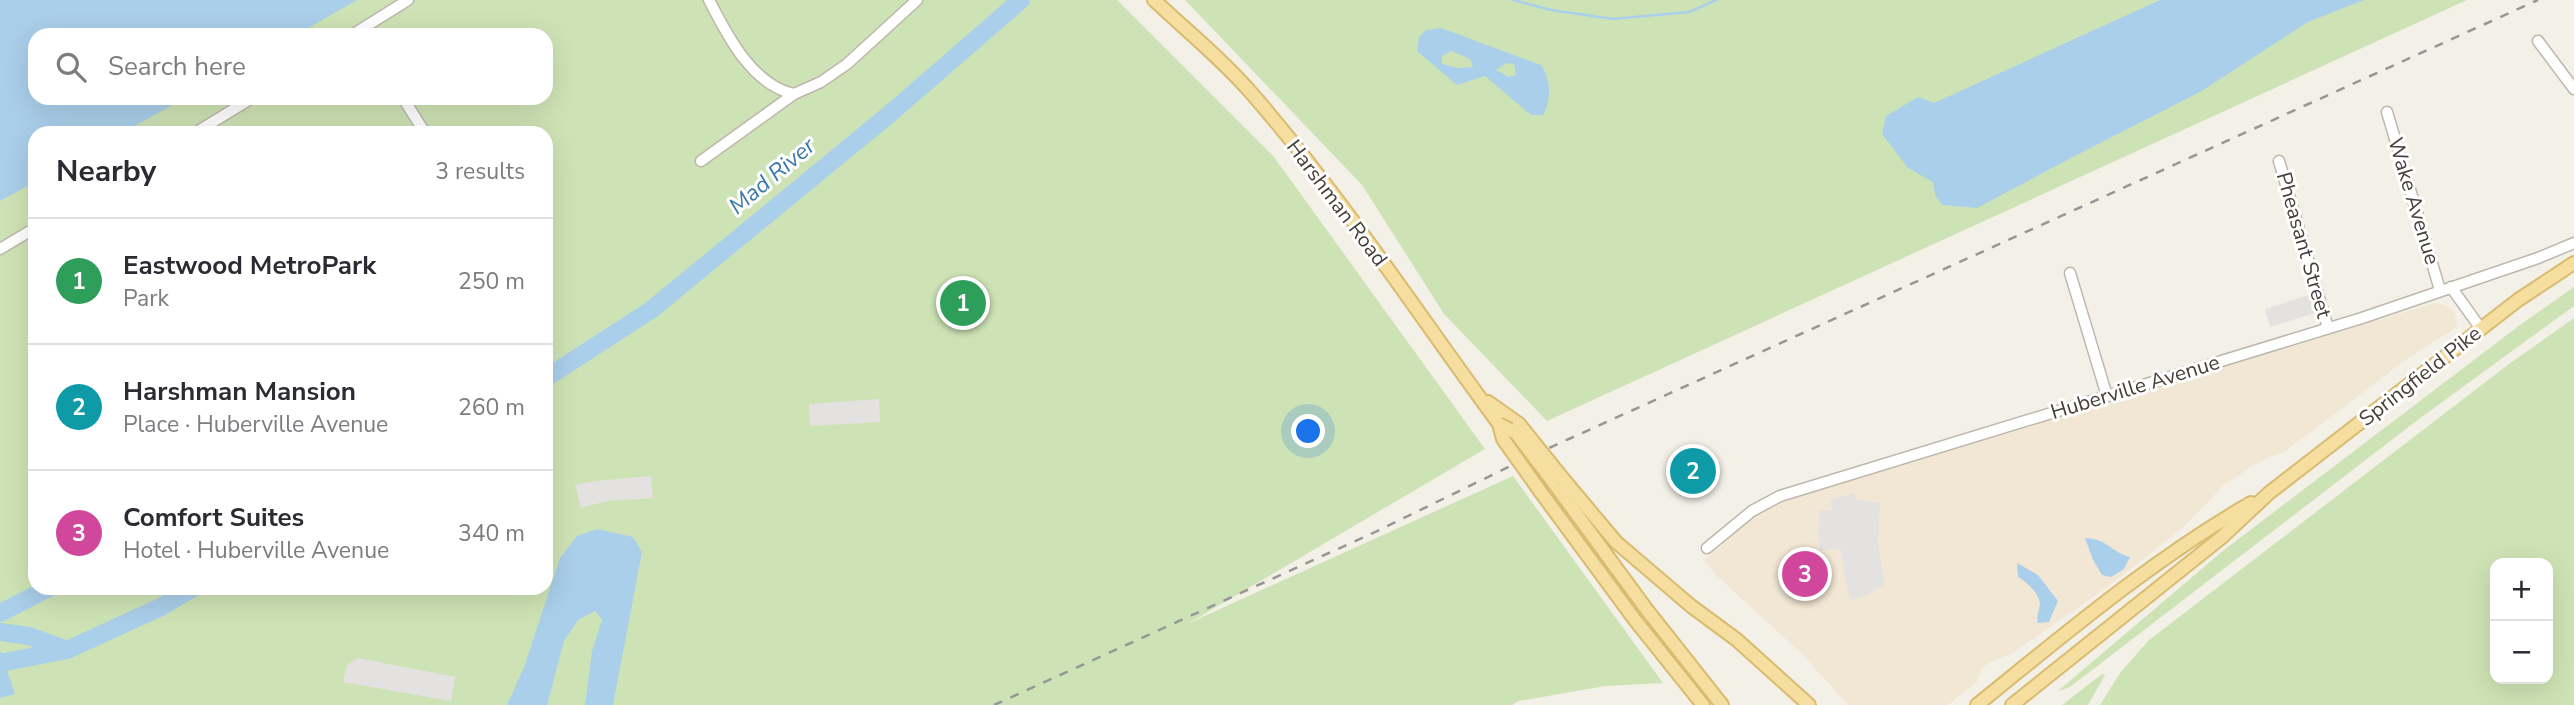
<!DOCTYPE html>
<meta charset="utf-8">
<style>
body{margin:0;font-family:"Nunito Sans",sans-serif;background:#f7f7f7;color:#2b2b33}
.controls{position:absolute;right:21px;bottom:21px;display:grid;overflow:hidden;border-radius:14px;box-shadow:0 7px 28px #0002}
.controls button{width:63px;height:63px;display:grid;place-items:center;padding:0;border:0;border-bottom:2px solid #e1e1e2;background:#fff;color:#2b2b33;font:35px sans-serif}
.you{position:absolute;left:1309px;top:432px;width:24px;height:24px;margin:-18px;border:5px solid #fff;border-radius:50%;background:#1a73e8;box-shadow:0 0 0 10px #1a73e833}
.badge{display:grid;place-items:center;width:46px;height:46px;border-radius:50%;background:#e64a2c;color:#fff;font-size:23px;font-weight:700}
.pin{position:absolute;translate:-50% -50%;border:4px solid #fff;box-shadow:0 2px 7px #0006}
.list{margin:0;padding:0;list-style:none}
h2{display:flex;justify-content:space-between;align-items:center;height:91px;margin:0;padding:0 28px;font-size:30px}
h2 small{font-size:23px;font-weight:400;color:#7c7c81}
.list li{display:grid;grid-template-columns:46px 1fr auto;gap:21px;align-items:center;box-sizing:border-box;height:126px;padding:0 28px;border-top:2px solid #e1e1e2}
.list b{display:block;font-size:26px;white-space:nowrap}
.list p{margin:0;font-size:23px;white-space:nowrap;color:#7c7c81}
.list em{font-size:23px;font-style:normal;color:#7c7c81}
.icon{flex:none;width:38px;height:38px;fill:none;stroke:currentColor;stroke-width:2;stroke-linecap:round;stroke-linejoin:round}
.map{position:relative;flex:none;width:2574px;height:705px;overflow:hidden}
.search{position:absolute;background:#fff;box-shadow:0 7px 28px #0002;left:28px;top:28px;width:525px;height:77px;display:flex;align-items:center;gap:18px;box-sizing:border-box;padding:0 24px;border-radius:21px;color:#7c7c81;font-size:26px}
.panel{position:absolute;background:#fff;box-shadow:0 7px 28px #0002;left:28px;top:126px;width:525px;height:469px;border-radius:21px}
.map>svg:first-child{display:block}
</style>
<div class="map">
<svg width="2574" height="705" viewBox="0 0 2574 705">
<rect width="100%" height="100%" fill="#f3f0e8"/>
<!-- commercial -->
<path fill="#f2e7d5" d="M2435,303L2448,306L2455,312L2457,327L2408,358L2284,452L2262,460L2225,484L2184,527L2105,589L2011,654L1989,663L1982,668L1977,682L1948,705H1848L1801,653L1716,575L1704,561L1759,512L1784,500Z"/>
<!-- green -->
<g fill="#cee3b5" fill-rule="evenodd">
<path d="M0,0H1117L1274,157L1485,449L1189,623L1513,476L1663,683L1605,686L1519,701L1512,705H0ZM35,35H546V98H35ZM35,133H546V588H35Z"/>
<path d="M1185,0H2467L1547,421L1444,314L1362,185Z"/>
<path d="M2574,287V306L2419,419L2070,687L2058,691L2224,550L2520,325Z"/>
<path d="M2574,318V705H2100L2120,673L2149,640L2509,364ZM2495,563H2548V679H2495Z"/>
<path d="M2102,674L2105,675L2088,705H2062Z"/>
</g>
<!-- parking -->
<g fill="#e4e2e0">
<path d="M2312,294L2318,312L2270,327L2265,309Z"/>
<path d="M879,399L880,422L810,426L809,404Z"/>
<path d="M651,476L653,498L607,501L581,508L575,485L596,481Z"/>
<path d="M1853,493L1856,499L1880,503L1878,544L1885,584L1867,595L1851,600L1844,575L1841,549L1820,550L1818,531L1820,510L1833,511L1830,500Z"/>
<path d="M358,658L455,677L451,701L343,682L347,665Z"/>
</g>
<!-- water -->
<g fill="#aacfea" fill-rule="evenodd">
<path d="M0,0H357L296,35H35V98H185L122,133H35V182L0,201Z"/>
<path d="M2160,0H2364L2308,22L2200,92L2069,159L1977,208L1942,205L1935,195L1933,182L1908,168L1882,134L1886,116L1918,97L1934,103Z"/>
<path d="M1441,28L1541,65C1551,80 1552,98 1543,115H1531L1485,76L1457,85L1417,51L1419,37L1426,30ZM1451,51L1470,59L1473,67L1458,68L1442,64V56ZM1506,63L1514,64L1516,75L1509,77L1496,70Z"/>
<path d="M597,529L633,537L642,552L613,705H585L592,651L602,620L595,611L578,620L564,641L547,705H507L524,667L560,558L577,536Z"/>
<path d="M2085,538C2109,539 2110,552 2130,557L2124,569L2111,577L2102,575L2093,560Z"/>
<path d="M2017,563L2038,575L2058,601L2049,622L2038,623C2036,615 2039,612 2040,605C2040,594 2027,582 2018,577Z"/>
<path d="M0,650L15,694L0,698Z"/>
</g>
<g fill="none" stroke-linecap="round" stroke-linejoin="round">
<!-- stream -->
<path stroke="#aacfea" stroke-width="2.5" d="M1513,0L1551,10L1613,19L1689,12L1716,0"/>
<!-- river -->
<g stroke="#aacfea" stroke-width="18">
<path d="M546,378L651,310L892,112L1021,0"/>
<path d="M0,613L49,588"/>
<path d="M0,632L29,636L67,650L161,607L193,588"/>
<path d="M0,663L67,650"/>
</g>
<!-- minor casing -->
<g stroke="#bdb7ac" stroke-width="13">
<g id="minor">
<path d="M709,0C727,35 752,85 794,94L821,82L847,64L917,0"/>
<path d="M352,35L408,0"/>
<path d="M2538,41L2574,89"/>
<path d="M403,98L425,133"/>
<path d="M2387,112L2440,290"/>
<path d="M195,133L252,98"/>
<path d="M701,161L794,94"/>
<path d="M2279,161L2328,328"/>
<path d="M0,249L35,228"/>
<path d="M2070,273L2107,396"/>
<path d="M2451,287L2481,329"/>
<path d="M1707,548L1752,511L1780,496L2362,318L2538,258L2574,243"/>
</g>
</g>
<!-- major casing -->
<g stroke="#d9bb70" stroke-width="16">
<g id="major">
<path d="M1154,0C1187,31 1224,61 1254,96C1343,199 1418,314 1499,424"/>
<path d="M1488,402L1519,424"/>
<path d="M1564,480L1616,542L1691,606L1737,640L1809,705"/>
<path d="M1553,482L1647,610L1722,705"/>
<path d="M1540,491L1635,620L1703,705"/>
<path d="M1977,705C2065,634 2152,560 2251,503"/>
<path d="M2012,705L2222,537L2269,493L2518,300L2574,263"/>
</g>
</g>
<!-- minor -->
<use href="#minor" stroke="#fff" stroke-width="10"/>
<!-- major -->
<use href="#major" stroke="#f5de9f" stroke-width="12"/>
<!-- rail -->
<path stroke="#969696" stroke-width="2.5" stroke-dasharray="9 9" stroke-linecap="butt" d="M994,705L1373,533L1527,458L2538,0"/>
<!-- major-bridge casing -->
<g stroke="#d9bb70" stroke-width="16" stroke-linecap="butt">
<g id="major-bridge">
<path d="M1499,424L1516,433L1553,482"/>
<path d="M1499,424L1503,439L1540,491"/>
<path d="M1519,424L1564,480"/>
</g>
</g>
<!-- major-bridge -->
<use href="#major-bridge" stroke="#f5de9f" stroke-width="12"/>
</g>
<g text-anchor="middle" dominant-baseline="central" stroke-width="6" stroke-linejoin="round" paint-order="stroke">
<!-- street labels -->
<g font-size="21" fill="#454038" stroke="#fff">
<text transform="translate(2414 201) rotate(73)">Wake Avenue</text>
<text transform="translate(1337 203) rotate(53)">Harshman Road</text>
<text transform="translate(2304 245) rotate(74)">Pheasant Street</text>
<text transform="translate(2420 376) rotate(-38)">Springfield Pike</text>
<text transform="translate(2135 387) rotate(-17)">Huberville Avenue</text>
</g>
<!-- water labels -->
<g font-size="23" font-style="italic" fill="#3a78a8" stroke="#fff">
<text transform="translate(772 176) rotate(-40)">Mad River</text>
</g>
</g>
</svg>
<div class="controls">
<button>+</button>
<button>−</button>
</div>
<div class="you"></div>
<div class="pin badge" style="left:963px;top:303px;background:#2e9e5b">1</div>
<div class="pin badge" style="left:1693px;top:471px;background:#0f9aa8">2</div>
<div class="pin badge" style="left:1805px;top:574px;background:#d1479c">3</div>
<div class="search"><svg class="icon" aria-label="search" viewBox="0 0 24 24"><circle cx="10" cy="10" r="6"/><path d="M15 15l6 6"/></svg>Search here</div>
<section class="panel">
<h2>Nearby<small>3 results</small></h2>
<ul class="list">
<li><span class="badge" style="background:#2e9e5b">1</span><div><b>Eastwood MetroPark</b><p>Park</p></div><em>250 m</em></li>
<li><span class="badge" style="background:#0f9aa8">2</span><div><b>Harshman Mansion</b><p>Place · Huberville Avenue</p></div><em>260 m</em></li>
<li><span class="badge" style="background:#d1479c">3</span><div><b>Comfort Suites</b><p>Hotel · Huberville Avenue</p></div><em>340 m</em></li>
</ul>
</section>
</div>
